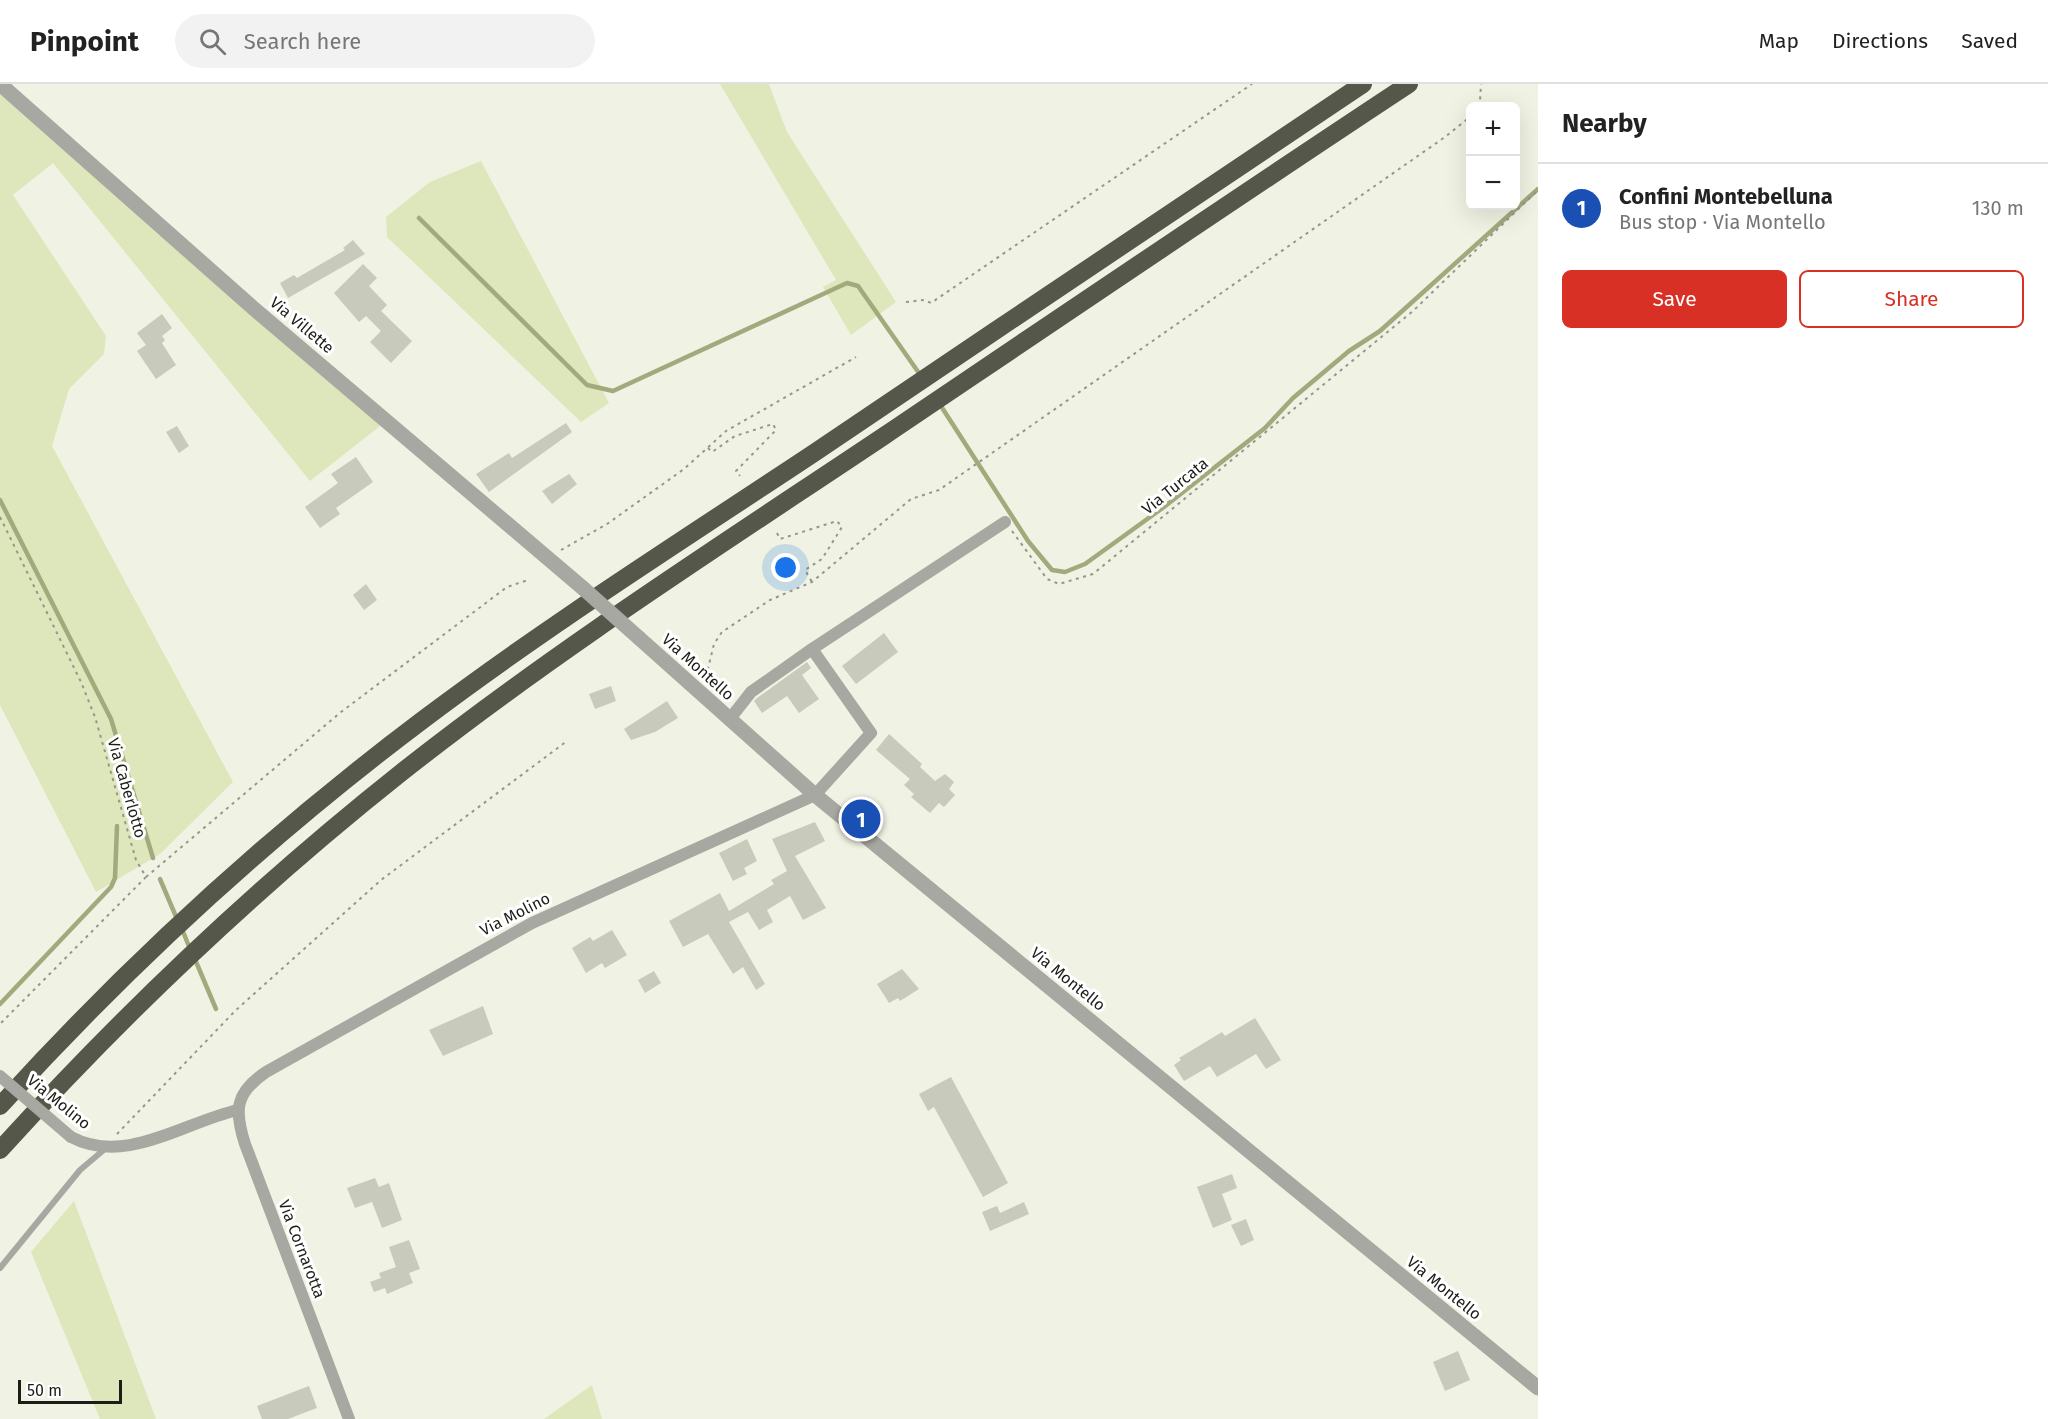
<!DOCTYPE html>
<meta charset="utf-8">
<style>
body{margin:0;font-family:"Fira Sans",sans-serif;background:#f2f2f2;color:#222}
.controls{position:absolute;right:18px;top:18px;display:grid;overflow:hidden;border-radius:9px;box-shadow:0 6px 24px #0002}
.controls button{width:54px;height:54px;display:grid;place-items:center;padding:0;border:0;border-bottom:2px solid #e0e0e0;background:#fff;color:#222;font:30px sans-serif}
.scale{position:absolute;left:18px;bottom:15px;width:104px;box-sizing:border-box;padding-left:6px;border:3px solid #1c1d18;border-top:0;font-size:16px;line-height:21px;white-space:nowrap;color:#1c1d18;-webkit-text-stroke:4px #fff;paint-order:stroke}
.you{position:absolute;left:786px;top:484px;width:21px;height:21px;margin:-15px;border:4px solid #fff;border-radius:50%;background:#1a73e8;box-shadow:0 0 0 9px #1a73e833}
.badge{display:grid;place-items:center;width:39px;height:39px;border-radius:50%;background:#d93025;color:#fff;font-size:20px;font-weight:700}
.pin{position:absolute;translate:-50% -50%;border:3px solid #fff;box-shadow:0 2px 6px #0006}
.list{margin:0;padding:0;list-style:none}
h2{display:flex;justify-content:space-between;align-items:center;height:78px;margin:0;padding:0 24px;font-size:26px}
h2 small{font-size:20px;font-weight:400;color:#767676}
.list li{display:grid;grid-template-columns:39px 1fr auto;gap:18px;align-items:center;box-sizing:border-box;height:90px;padding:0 24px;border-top:2px solid #e0e0e0}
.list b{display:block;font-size:22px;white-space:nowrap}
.list p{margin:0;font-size:20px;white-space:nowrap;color:#767676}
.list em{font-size:20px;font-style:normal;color:#767676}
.actions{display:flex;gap:12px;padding:18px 24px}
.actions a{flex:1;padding:14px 0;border:2px solid #d93025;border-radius:9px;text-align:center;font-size:21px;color:#d93025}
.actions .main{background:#d93025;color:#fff}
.icon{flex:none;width:33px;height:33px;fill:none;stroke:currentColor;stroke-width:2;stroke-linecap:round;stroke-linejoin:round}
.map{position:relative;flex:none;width:1538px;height:1335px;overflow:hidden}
header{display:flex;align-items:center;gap:36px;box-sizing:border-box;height:84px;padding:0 30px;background:#fff;border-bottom:2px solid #e0e0e0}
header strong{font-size:28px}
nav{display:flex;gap:33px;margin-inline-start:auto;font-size:21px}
.search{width:420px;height:54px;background:#f2f2f2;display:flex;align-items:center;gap:15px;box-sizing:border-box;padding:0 21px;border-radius:33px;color:#767676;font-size:22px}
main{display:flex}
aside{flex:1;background:#fff}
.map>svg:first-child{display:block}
</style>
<header>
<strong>Pinpoint</strong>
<div class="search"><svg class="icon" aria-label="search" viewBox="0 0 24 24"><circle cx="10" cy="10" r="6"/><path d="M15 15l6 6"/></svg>Search here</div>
<nav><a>Map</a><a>Directions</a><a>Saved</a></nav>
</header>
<main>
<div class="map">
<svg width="1538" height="1335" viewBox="0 0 1538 1335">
<rect width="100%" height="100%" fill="#f0f3e3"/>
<!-- green -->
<g fill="#dee6bb">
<path d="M720,0H769L787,48L896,218L851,251L823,203L836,196Z"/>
<path d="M0,6L384,339L310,397L53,79L13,111L106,252L104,270L69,305L52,362L233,698L160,770L96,808L0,621Z"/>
<path d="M481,77L609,319L581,338L387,153L386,133L430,98Z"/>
<path d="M74,1117L156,1335H100L31,1168Z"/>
<path d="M592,1301L602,1335H544Z"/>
</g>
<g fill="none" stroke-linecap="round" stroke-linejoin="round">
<!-- stream -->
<g stroke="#a2a97d" stroke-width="4.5">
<path d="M419,134L587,301L613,307L847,199L858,202L921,292"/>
<path d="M939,319L1028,457L1052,486L1065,488L1085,480L1164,423L1265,344L1293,314L1349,267L1380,247L1538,105"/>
<path d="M0,416L111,635L153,774"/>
<path d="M130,730L132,717"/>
<path d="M160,795L177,835"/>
<path d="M182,845L190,865"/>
<path d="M194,873L216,925"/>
<path d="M0,920L111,803L115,794L117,742"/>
</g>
</g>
<!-- building -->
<g fill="#c8cbbc">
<path d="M353,156L365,170L288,214L280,199L294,191L297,194L345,166L343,164Z"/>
<path d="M363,180L377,194L369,202L387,221L381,227L412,257L391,279L370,258L381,247L366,232L359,238L334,209Z"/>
<path d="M162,230L172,244L162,252L165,256L162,259L176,281L156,295L137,267L146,261L137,249Z"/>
<path d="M566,339L572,348L489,408L476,390L509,369L512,374Z"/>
<path d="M177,342L189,362L179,369L166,348Z"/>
<path d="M356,373L373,398L336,424L340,430L320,444L305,423L338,399L331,390Z"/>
<path d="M569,390L577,400L552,420L542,407Z"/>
<path d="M366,500L377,516L364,526L353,511Z"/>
<path d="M884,549L898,568L856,600L842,582Z"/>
<path d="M807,578L811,584L802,591L819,615L799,629L787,612L762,629L754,617L757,614Z"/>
<path d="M611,602L616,617L595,625L589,610Z"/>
<path d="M667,617L678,634L655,648L631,656L624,645Z"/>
<path d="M889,650L922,680L920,683L935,697L945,690L954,698L949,705L955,711L944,723L939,719L930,729L911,713L914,710L904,701L910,695L876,666Z"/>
<path d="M815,738L825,757L795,772L826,824L803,836L790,812L767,826L773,838L759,846L748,828L729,838L765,900L756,906L743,883L733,890L708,850L683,863L669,837L720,809L729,827L774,800L771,796L787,787L772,755Z"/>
<path d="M747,755L757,777L744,784L747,790L733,797L719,769Z"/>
<path d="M612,846L627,871L605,884L602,879L586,889L572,864L590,853L593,857Z"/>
<path d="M902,885L919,905L900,917L898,914L889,919L877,900Z"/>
<path d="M654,887L661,899L645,909L638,896Z"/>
<path d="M483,922L493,950L443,972L429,946Z"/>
<path d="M1255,934L1281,976L1266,985L1256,970L1217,993L1210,982L1184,997L1174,981L1181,976L1179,974L1222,948L1225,952Z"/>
<path d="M951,993L1008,1099L983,1113L934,1023L928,1027L919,1010Z"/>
<path d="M1232,1090L1237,1104L1222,1110L1232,1136L1213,1144L1197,1103Z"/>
<path d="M375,1094L379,1103L389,1099L402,1136L382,1144L372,1118L355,1124L347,1104Z"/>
<path d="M1024,1118L1029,1130L990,1147L982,1128L997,1122L1000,1129Z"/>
<path d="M1246,1135L1254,1156L1241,1162L1231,1141Z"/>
<path d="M409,1156L420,1185L409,1189L413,1199L387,1210L385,1204L374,1208L370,1198L381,1194L379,1189L396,1183L389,1163Z"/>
<path d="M1458,1267L1470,1296L1445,1307L1433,1278Z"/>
<path d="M309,1302L317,1324L288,1335H262L257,1322Z"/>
</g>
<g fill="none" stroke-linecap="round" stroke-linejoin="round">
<!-- path -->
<g stroke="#95978c" stroke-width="2" stroke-dasharray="3 4.5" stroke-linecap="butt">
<path d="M1477,22L1480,17L1481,0"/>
<path d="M906,218L924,216L931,219L1252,0"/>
<path d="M708,364L712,368L735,352L773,340L776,346L736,387L740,392"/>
<path d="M0,433L81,598L95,633L136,776L146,793L0,940"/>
<path d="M1012,447L1047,495L1059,500L1093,490L1413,227L1538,106"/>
<path d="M777,449L780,455L837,437L842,443L822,475L805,486L812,498"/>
<path d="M561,466L607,440L684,385L726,347L856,273"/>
<path d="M706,593L714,560L722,548L770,516L812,498L911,415L939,406L1445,53L1470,33"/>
<path d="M146,793L341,628L507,503L528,496"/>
<path d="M117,1050L235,927L381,796L567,657"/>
</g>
<!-- service -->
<path stroke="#a7a8a2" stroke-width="6" d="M0,1184L80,1086L106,1064"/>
<!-- minor -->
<g stroke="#a7a8a2" stroke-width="12">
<path d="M729,636L751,608L812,565"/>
<path d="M71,1053C126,1082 184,1038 238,1026"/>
<path d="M349,1335L245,1060C234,1026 235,1009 266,988L532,839L815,711L871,649L812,565L1005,438"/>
</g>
<!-- tertiary -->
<g stroke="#a7a8a2" stroke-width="15">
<path d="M0,0L252,223L584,505"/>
<path d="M639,554L815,711L1538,1304"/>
</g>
<!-- motorway -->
<g stroke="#545749" stroke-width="18">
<path d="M0,1022C129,880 271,750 424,635C550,540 683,456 814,369C997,246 1179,122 1363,0"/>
<path d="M0,1066C124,929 257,803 402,688C555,567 721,461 884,352C1059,234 1233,116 1409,0"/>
</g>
<!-- minor-bridge -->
<path stroke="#a7a8a2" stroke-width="12" d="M0,992L71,1053"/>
<!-- tertiary-bridge -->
<path stroke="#a7a8a2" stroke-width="15" d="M584,505L639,554"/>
</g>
<g text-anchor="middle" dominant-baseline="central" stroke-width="6" stroke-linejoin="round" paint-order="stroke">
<!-- street labels -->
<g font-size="16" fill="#1c1d18" stroke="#fff">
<text transform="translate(302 241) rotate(40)">Via Villette</text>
<text transform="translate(1175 402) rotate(-39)">Via Turcata</text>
<text transform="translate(698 583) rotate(42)">Via Montello</text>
<text transform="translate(127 704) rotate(74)">Via Caberlotto</text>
<text transform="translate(515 830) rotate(-27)">Via Molino</text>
<text transform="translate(1068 895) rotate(39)">Via Montello</text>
<text transform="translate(59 1018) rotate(39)">Via Molino</text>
<text transform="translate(302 1165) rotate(69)">Via Cornarotta</text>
<text transform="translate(1444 1204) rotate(39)">Via Montello</text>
</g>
</g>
</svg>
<div class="controls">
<button>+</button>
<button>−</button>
</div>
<div class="scale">50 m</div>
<div class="you"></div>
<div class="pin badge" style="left:861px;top:735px;background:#1a4fb4">1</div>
</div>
<aside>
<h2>Nearby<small></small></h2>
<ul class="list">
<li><span class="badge" style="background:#1a4fb4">1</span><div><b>Confini Montebelluna</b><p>Bus stop · Via Montello</p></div><em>130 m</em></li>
</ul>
<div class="actions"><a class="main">Save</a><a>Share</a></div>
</aside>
</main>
